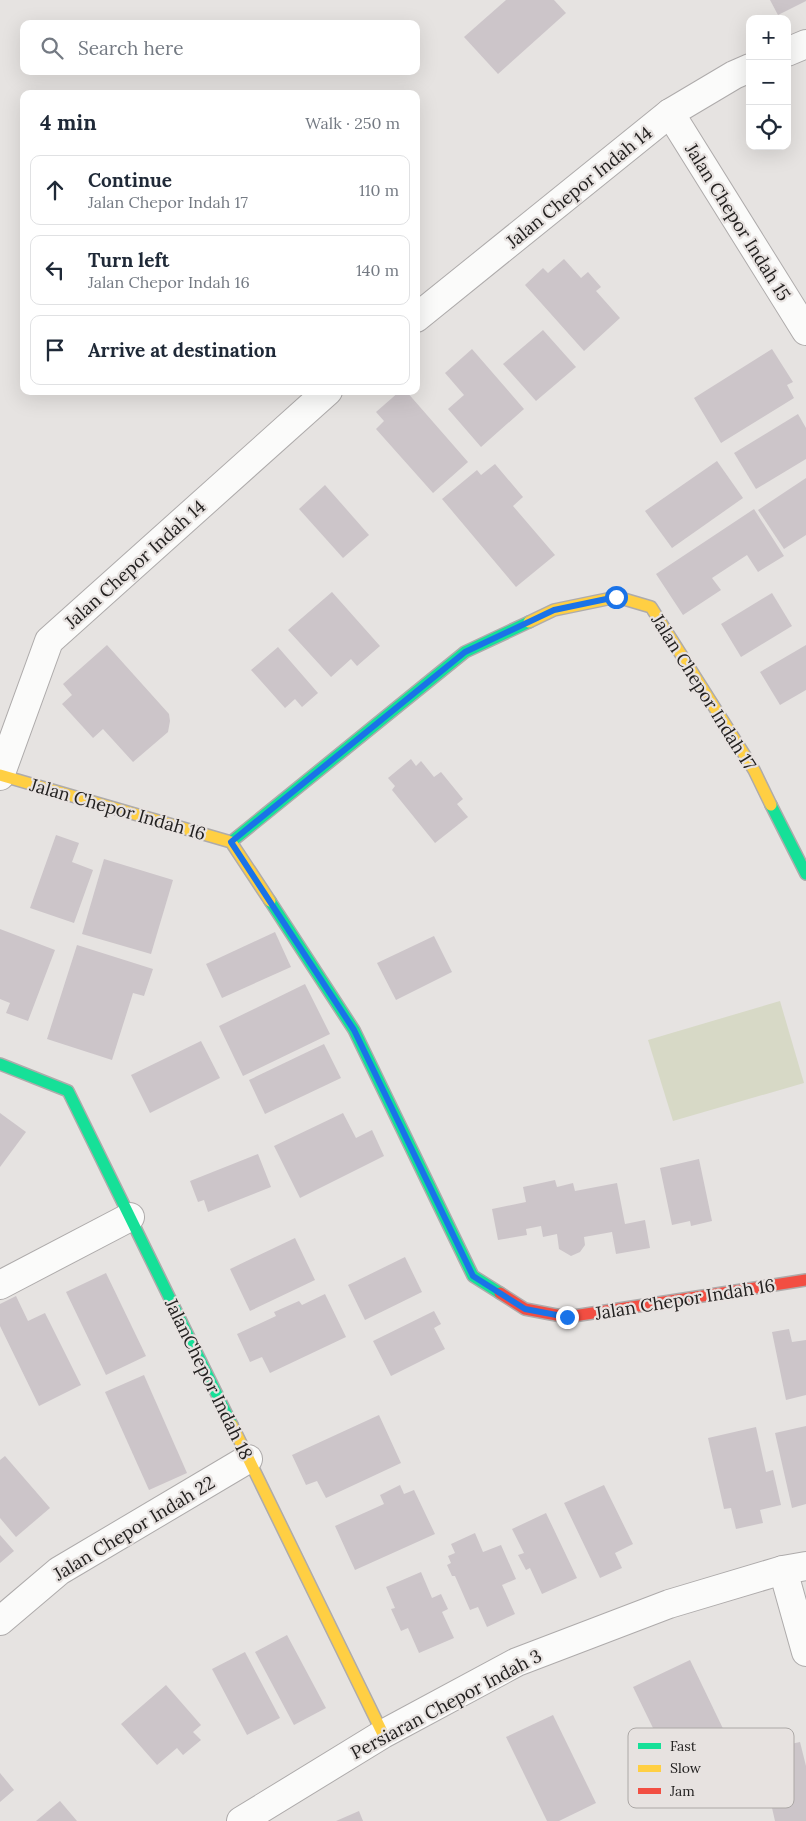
<!DOCTYPE html>
<meta charset="utf-8">
<style>
body{margin:0;font-family:Lora,serif;background:#f6f6f7;color:#1f2937}
.controls{position:absolute;right:15px;top:15px;display:grid;overflow:hidden;border-radius:10px;box-shadow:0 5px 20px #0002}
.controls button{width:45px;height:45px;display:grid;place-items:center;padding:0;border:0;border-bottom:1px solid #e0e1e3;background:#fff;color:#1f2937;font:25px sans-serif}
.stop{position:absolute;width:15px;height:15px;margin:-11px;border:4px solid #1a73e8;border-radius:50%;background:#fff}
.stop.end{background:#1a73e8;border-color:#fff;box-shadow:0 1px 5px #0008}
.list{margin:0;padding:0;list-style:none}
h2{display:flex;justify-content:space-between;align-items:center;height:65px;margin:0;padding:0 20px;font-size:21px}
h2 small{font-size:16px;font-weight:400;color:#747a83}
.list li{display:grid;grid-template-columns:32px 1fr auto;gap:15px;align-items:center;box-sizing:border-box;height:70px;margin:0 10px 10px;padding:0 10px;border:1px solid #e0e1e3;border-radius:10px}
.list b{display:block;font-size:19px;white-space:nowrap}
.list p{margin:0;font-size:16px;white-space:nowrap;color:#747a83}
.list em{font-size:16px;font-style:normal;color:#747a83}
.icon{flex:none;width:28px;height:28px;fill:none;stroke:currentColor;stroke-width:2;stroke-linecap:round;stroke-linejoin:round}
.map{position:relative;flex:none;width:806px;height:1821px;overflow:hidden}
.search{position:absolute;background:#fff;box-shadow:0 5px 20px #0002;left:20px;top:20px;width:400px;height:55px;display:flex;align-items:center;gap:12px;box-sizing:border-box;padding:0 18px;border-radius:10px;color:#747a83;font-size:19px}
.panel{position:absolute;background:#fff;box-shadow:0 5px 20px #0002;left:20px;top:90px;width:400px;height:305px;border-radius:10px}
.map>svg:first-child{display:block}
</style>
<div class="map">
<svg width="806" height="1821" viewBox="0 0 806 1821">
<rect width="100%" height="100%" fill="#e6e3e1"/>
<!-- green -->
<path fill="#d7d9c6" d="M780,1001L804,1083L673,1121L648,1040Z"/>
<!-- building -->
<g fill="#ccc5c9">
<path d="M506,0H554L566,13L498,74L464,37Z"/>
<path d="M770,0H806V1L778,15Z"/>
<path d="M564,259L581,278L588,272L601,287L596,291L620,318L584,351L525,285L543,268L548,273Z"/>
<path d="M543,330L576,367L536,401L503,364Z"/>
<path d="M472,349L524,409L481,447L448,409L464,395L445,373Z"/>
<path d="M772,349L793,382L787,385L794,398L721,443L694,398Z"/>
<path d="M400,391H406L468,462L433,493L376,429L384,421L376,412Z"/>
<path d="M798,414L806,428V459L756,489L734,453Z"/>
<path d="M717,461L743,498L672,548L645,511Z"/>
<path d="M495,464L523,497L513,506L555,555L516,587L442,499L477,470L481,475Z"/>
<path d="M806,478V535L784,549L758,510Z"/>
<path d="M325,485L369,535L343,558L299,509Z"/>
<path d="M754,509L784,556L758,572L747,555L712,578L721,590L683,615L656,574Z"/>
<path d="M332,592L380,646L357,666L351,659L331,677L288,630Z"/>
<path d="M772,593L792,626L741,657L721,624Z"/>
<path d="M107,645L169,714L170,721L168,732L133,762L103,729L93,738L62,704L72,695L63,684Z"/>
<path d="M806,645V690L780,705L760,672Z"/>
<path d="M278,647L318,693L302,707L295,699L285,708L251,670Z"/>
<path d="M411,759L416,766L421,761L434,777L441,772L463,799L457,804L468,817L435,843L392,790L395,786L388,778Z"/>
<path d="M56,835L79,843L72,862L93,870L74,923L30,908Z"/>
<path d="M104,859L173,880L151,954L82,934Z"/>
<path d="M0,929L55,950L28,1021L6,1013L10,1003L0,999Z"/>
<path d="M275,932L291,967L222,998L206,964Z"/>
<path d="M434,936L452,972L396,1000L377,963Z"/>
<path d="M77,945L153,969L144,996L133,993L112,1060L47,1039Z"/>
<path d="M305,984L330,1034L243,1076L219,1026Z"/>
<path d="M201,1041L220,1078L150,1113L131,1075Z"/>
<path d="M324,1044L341,1078L265,1114L249,1080Z"/>
<path d="M0,1113L26,1132L0,1167Z"/>
<path d="M343,1113L356,1138L372,1130L384,1156L300,1198L274,1146Z"/>
<path d="M258,1154L271,1187L208,1212L204,1200L198,1202L190,1181Z"/>
<path d="M699,1159L712,1221L691,1226L690,1221L672,1225L660,1168Z"/>
<path d="M555,1180L557,1187L573,1183L575,1191L617,1183L625,1224L645,1220L650,1248L616,1254L612,1232L584,1237L585,1245L580,1252L571,1256L559,1249L557,1234L543,1237L541,1226L526,1229L527,1235L498,1240L492,1209L526,1202L523,1187Z"/>
<path d="M295,1238L315,1280L250,1311L230,1269Z"/>
<path d="M405,1257L422,1292L365,1320L348,1285Z"/>
<path d="M106,1273L146,1356L106,1375L66,1292Z"/>
<path d="M325,1294L346,1337L270,1373L262,1357L250,1362L237,1334L276,1316L274,1312L299,1301L302,1305Z"/>
<path d="M16,1296L28,1321L45,1313L81,1385L39,1406L0,1326V1304Z"/>
<path d="M434,1311L441,1324L434,1328L445,1349L391,1376L373,1341Z"/>
<path d="M789,1329L792,1342L806,1340V1395L786,1400L772,1332Z"/>
<path d="M144,1375L187,1473L149,1490L105,1392Z"/>
<path d="M379,1415L401,1463L326,1498L317,1481L306,1485L292,1455Z"/>
<path d="M806,1426V1504L792,1508L775,1433Z"/>
<path d="M756,1427L766,1472L773,1470L781,1505L760,1510L763,1523L736,1529L731,1508L724,1509L708,1438Z"/>
<path d="M5,1456L50,1508L16,1537L0,1518V1460Z"/>
<path d="M400,1485L404,1494L414,1490L435,1534L355,1570L335,1526L384,1504L380,1495Z"/>
<path d="M604,1485L633,1544L615,1553L622,1568L600,1578L564,1503Z"/>
<path d="M546,1513L577,1578L542,1594L530,1568L526,1570L518,1555L524,1553L512,1529Z"/>
<path d="M475,1533L483,1552L501,1545L516,1579L502,1585L515,1614L487,1627L478,1607L470,1610L455,1576H452L447,1565L451,1563L448,1556L455,1553L451,1544Z"/>
<path d="M0,1535L14,1551L0,1563Z"/>
<path d="M421,1572L432,1598L441,1594L448,1609L442,1612L454,1638L419,1653L408,1628L401,1631L391,1609L395,1608L386,1587Z"/>
<path d="M287,1635L326,1708L294,1725L255,1652Z"/>
<path d="M245,1652L280,1718L247,1735L212,1669Z"/>
<path d="M690,1660L728,1739L672,1767L633,1687Z"/>
<path d="M166,1685L201,1725L193,1732L201,1740L183,1755L177,1748L157,1765L121,1724Z"/>
<path d="M553,1715L596,1803L559,1821H547L506,1737Z"/>
<path d="M800,1742L806,1766V1821H775L759,1751Z"/>
<path d="M0,1773L14,1790L0,1802Z"/>
<path d="M60,1801L77,1821H36Z"/>
<path d="M359,1811L363,1821H336Z"/>
</g>
<g fill="none" stroke-linecap="round" stroke-linejoin="round">
<!-- street casing -->
<g stroke="#aeabab" stroke-width="30">
<g id="street">
<path d="M787,52L806,44"/>
<path d="M670,113L806,331"/>
<path d="M416,318L670,113L734,75L750,68"/>
<path d="M0,776L49,641L328,391"/>
<path d="M0,1285L130,1217"/>
<path d="M783,1570L806,1652"/>
<path d="M0,1621L59,1571L248,1459"/>
<path d="M241,1821L383,1734L517,1662L669,1604L783,1570L806,1566"/>
</g>
</g>
<!-- fast casing -->
<g stroke="#aeabab" stroke-width="14">
<g id="fast">
<path d="M771,805L806,874"/>
<path d="M231,842L465,652L529,622"/>
<path d="M270,901L354,1030L473,1276L500,1293"/>
<path d="M0,1064L68,1091L232,1425"/>
</g>
</g>
<!-- slow casing -->
<g stroke="#aeabab" stroke-width="14">
<g id="slow">
<path d="M529,622L554,610L617,597L651,607L754,770L771,805"/>
<path d="M0,775L231,842L270,901"/>
<path d="M232,1425L383,1734"/>
</g>
</g>
<!-- jam casing -->
<g stroke="#aeabab" stroke-width="14">
<path id="jam" d="M500,1293L525,1309L567,1317L806,1280"/>
</g>
<!-- street -->
<use href="#street" stroke="#fbfbfa" stroke-width="28"/>
<!-- fast -->
<use href="#fast" stroke="#16e098" stroke-width="11"/>
<!-- slow -->
<use href="#slow" stroke="#ffcf43" stroke-width="11"/>
<!-- jam -->
<use href="#jam" stroke="#f24e42" stroke-width="11"/>
</g>
<g fill="none" stroke-linecap="round" stroke-linejoin="round">
<!-- route -->
<path stroke="#1a73e8" stroke-width="6" d="M567,1317L525,1309L473,1276L354,1030L231,842L465,652L554,610L616,597"/>
</g>
<g text-anchor="middle" dominant-baseline="central" stroke-width="4.5" stroke-linejoin="round" paint-order="stroke">
<!-- street labels -->
<g font-size="18" fill="#232120" stroke="#e7e2e0">
<text transform="translate(579 187) rotate(-39)">Jalan Chepor Indah 14</text>
<text transform="translate(738 222) rotate(58)">Jalan Chepor Indah 15</text>
<text transform="translate(135 564) rotate(-42)">Jalan Chepor Indah 14</text>
<text transform="translate(704 692) rotate(58)">Jalan Chepor Indah 17</text>
<text transform="translate(118 809) rotate(16)">Jalan Chepor Indah 16</text>
<text transform="translate(685 1299) rotate(-9)">Jalan Chepor Indah 16</text>
<text transform="translate(209 1379) rotate(64)">JalanChepor Indah 18</text>
<text transform="translate(134 1528) rotate(-31)">Jalan Chepor Indah 22</text>
<text transform="translate(446 1704) rotate(-28)">Persiaran Chepor Indah 3</text>
</g>
</g>
<!-- legend -->
<rect x="628" y="1728" width="166" height="80" rx="8" fill="#e7e2e0" stroke="#aca8a6" stroke-width="1"/>
<rect x="638" y="1743" width="23" height="6" fill="#16e098"/>
<rect x="638" y="1765" width="23" height="7" fill="#ffcf43"/>
<rect x="638" y="1788" width="23" height="6" fill="#f24e42"/>
<g font-size="14" fill="#232120">
<text x="670" y="1751">Fast</text>
<text x="670" y="1773">Slow</text>
<text x="670" y="1796">Jam</text>
</g>
</svg>
<div class="controls">
<button>+</button>
<button>−</button>
<button><svg class="icon" aria-label="locate" viewBox="0 0 24 24"><circle cx="12" cy="12" r="6"/><path d="M12 2v4M12 18v4M2 12h4M18 12h4"/></svg></button>
</div>
<div class="stop" style="left:616px;top:597px"></div>
<div class="stop end" style="left:567px;top:1317px"></div>
<div class="search"><svg class="icon" aria-label="search" viewBox="0 0 24 24"><circle cx="10" cy="10" r="6"/><path d="M15 15l6 6"/></svg>Search here</div>
<section class="panel">
<h2>4 min<small>Walk · 250 m</small></h2>
<ul class="list">
<li><svg class="icon" aria-label="ahead" viewBox="0 0 24 24"><path d="M12 20V5M6 11l6-6 6 6"/></svg><div><b>Continue</b><p>Jalan Chepor Indah 17</p></div><em>110 m</em></li>
<li><svg class="icon" aria-label="left" viewBox="0 0 24 24"><path d="M17 20v-9H6M10 6l-5 5 5 5"/></svg><div><b>Turn left</b><p>Jalan Chepor Indah 16</p></div><em>140 m</em></li>
<li><svg class="icon" aria-label="arrive" viewBox="0 0 24 24"><path d="M6 21V4h12l-3 4 3 4H6"/></svg><div><b>Arrive at destination</b></div></li>
</ul>
</section>
</div>
